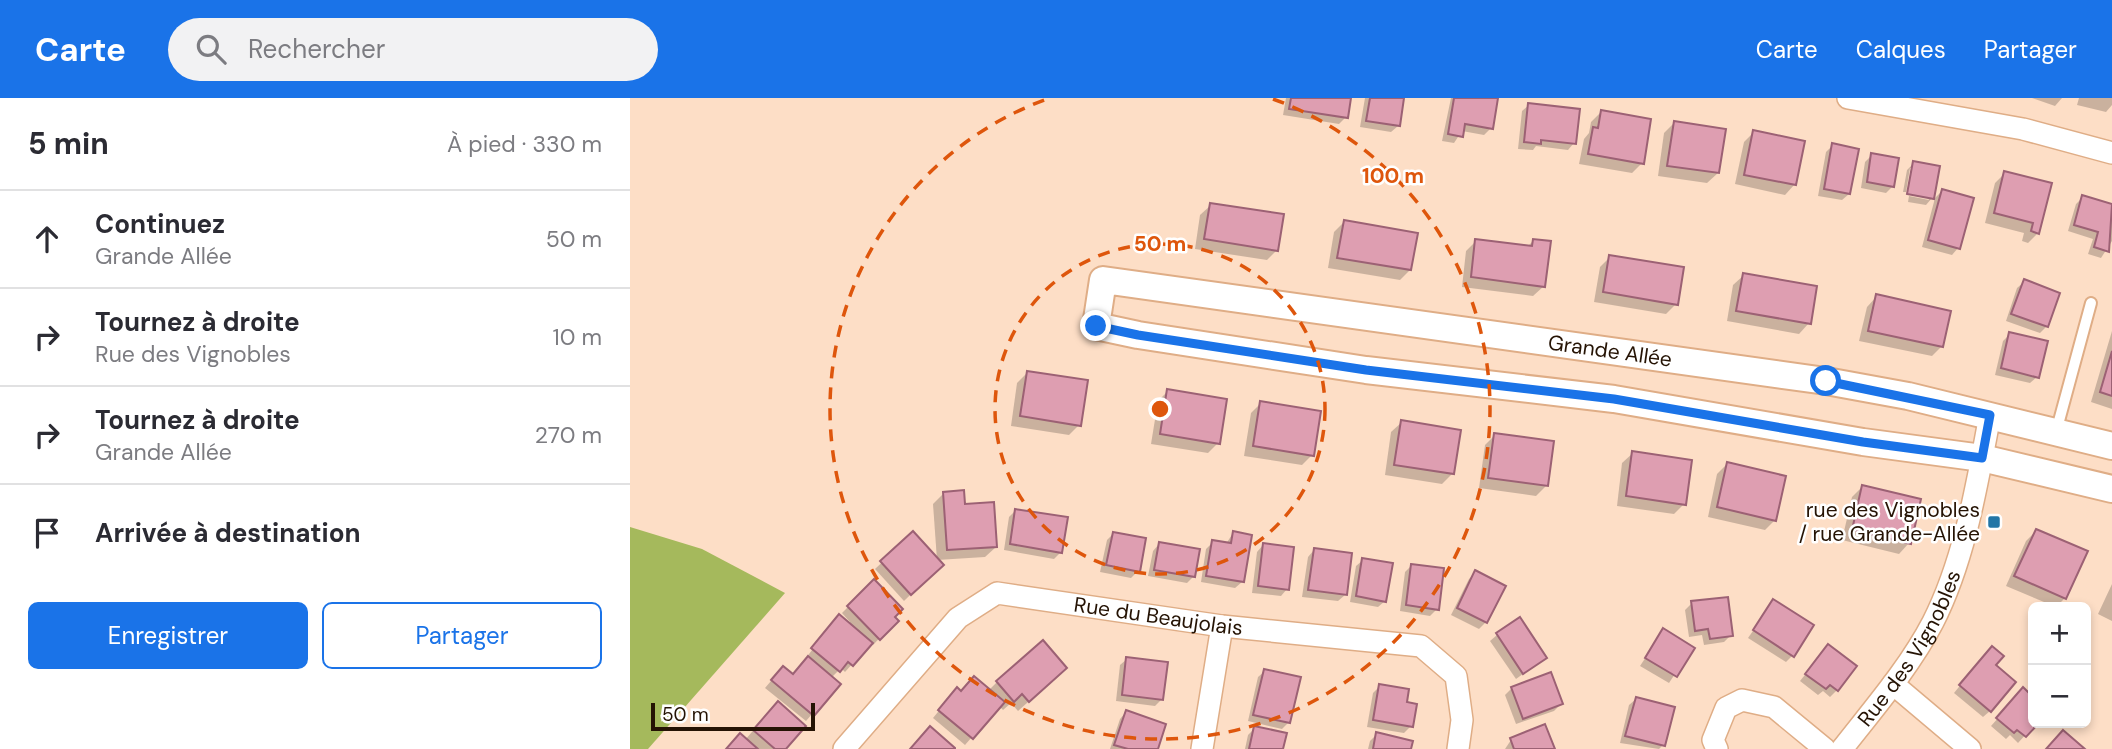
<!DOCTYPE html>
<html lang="fr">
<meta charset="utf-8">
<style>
body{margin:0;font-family:"DM Sans",sans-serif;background:#f2f2f3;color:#2b2b33}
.controls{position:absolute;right:21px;bottom:21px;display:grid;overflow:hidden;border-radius:10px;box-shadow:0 4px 10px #0003}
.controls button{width:63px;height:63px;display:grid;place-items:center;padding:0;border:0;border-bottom:2px solid #e1e1e2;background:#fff;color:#2b2b33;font:35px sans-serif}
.scale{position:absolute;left:21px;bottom:18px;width:164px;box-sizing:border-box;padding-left:7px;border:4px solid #251304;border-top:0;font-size:19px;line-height:24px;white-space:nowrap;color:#251304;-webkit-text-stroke:5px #fff;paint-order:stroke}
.stop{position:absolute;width:21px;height:21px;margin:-16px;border:5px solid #1a73e8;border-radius:50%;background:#fff}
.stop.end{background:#1a73e8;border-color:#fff;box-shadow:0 2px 7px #0008}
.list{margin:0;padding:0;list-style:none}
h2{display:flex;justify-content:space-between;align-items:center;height:91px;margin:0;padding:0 28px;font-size:30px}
h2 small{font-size:23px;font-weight:400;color:#7c7c81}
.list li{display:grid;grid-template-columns:46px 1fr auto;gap:21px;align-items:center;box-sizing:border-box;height:98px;padding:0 28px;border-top:2px solid #e1e1e2}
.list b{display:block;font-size:26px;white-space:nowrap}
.list p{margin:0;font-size:23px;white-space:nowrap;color:#7c7c81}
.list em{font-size:23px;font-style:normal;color:#7c7c81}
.actions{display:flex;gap:14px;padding:21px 28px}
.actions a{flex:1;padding:16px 0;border:2px solid #1a73e8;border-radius:10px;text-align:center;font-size:24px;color:#1a73e8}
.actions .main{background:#1a73e8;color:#fff}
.icon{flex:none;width:38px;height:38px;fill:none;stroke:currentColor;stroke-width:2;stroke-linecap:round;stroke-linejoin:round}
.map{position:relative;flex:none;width:1482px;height:651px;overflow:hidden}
header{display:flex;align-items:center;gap:42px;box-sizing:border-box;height:98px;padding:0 35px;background:#1a73e8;color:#fff}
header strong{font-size:33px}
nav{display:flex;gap:38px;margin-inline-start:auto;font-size:24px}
.search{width:490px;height:63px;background:#f2f2f3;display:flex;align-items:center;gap:18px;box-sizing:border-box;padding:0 24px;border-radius:38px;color:#7c7c81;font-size:26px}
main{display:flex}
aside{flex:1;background:#fff}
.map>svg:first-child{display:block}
</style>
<header>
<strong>Carte</strong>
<div class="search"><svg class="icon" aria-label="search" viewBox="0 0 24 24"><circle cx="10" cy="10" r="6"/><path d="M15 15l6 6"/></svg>Rechercher</div>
<nav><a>Carte</a><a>Calques</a><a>Partager</a></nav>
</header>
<main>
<aside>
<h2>5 min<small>À pied · 330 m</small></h2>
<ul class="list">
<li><svg class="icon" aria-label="ahead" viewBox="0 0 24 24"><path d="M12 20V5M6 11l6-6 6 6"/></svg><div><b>Continuez</b><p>Grande Allée</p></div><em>50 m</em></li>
<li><svg class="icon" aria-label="right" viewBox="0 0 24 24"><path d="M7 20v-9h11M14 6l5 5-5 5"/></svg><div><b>Tournez à droite</b><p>Rue des Vignobles</p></div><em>10 m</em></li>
<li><svg class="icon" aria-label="right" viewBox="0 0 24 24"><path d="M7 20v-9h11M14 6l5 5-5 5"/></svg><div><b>Tournez à droite</b><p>Grande Allée</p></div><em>270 m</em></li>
<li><svg class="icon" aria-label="arrive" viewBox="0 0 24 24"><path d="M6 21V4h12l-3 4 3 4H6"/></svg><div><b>Arrivée à destination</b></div></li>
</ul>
<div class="actions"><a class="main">Enregistrer</a><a>Partager</a></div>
</aside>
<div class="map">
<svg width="1482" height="651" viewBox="0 0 1482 651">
<rect width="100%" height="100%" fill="#fddec6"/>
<!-- forest -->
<path fill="#a5b95c" d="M0,429L72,451L155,495L18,651H0Z"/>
<!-- shadow -->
<g fill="#0003">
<path d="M656,0H719L716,19L709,26L653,17Z"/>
<path d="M735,0H772L768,28L761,34L730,29Z"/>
<path d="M857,0L861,30L854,37L832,33L824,45L812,43L821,0Z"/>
<path d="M1402,0H1432L1425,8Z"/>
<path d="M1449,0H1482V7L1476,14L1447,7Z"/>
<path d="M899,7L944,45L938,52L906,48L903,52L888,51L892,13Z"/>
<path d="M971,14L1012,65L1002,75L949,66L954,41L959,35L961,24Z"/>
<path d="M1044,25L1088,75L1077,85L1028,78L1034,35Z"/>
<path d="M1124,34L1165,86L1155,97L1105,86L1114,44Z"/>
<path d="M1203,47L1219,96L1212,102L1188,98L1196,54Z"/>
<path d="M1242,57L1263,88L1256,95L1231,90L1235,64Z"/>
<path d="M1284,65L1302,100L1296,107L1278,104L1279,98L1299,102L1284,70H1280L1276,94H1273L1277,72Z"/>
<path d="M1375,75L1420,87L1408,135L1398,145L1392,143L1394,135L1355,125L1365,85Z"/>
<path d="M1312,93L1328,150L1322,157L1292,149L1305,100Z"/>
<path d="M1453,99L1482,108V143L1471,160L1458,156L1463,141L1438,133L1446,106Z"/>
<path d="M581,107L647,152L637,162L565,151L570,117Z"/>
<path d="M714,124L780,172L770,182L698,170L704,134Z"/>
<path d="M904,142L914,188L903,198L832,189L836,153L846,143L897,149Z"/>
<path d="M980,159L1046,206L1036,216L964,204L970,169Z"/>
<path d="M1114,177L1179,225L1169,236L1097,223L1103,187Z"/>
<path d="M1394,184L1417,228L1410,235L1376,223L1387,190Z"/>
<path d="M1247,198L1312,248L1302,258L1229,243L1237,209Z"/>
<path d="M1482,233V311L1461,304Z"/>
<path d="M1380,236L1407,279L1400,285L1365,277L1373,243Z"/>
<path d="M398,274L449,327L439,337L381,328L387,285Z"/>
<path d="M538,293L588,345L578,355L521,346L528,303Z"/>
<path d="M631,305L682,357L672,367L614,358L621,315Z"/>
<path d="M772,324L822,376L812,386L755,377L761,334Z"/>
<path d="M865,337L916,388L906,398L849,390L855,347Z"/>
<path d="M1003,355L1054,406L1044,416L987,408L992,365Z"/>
<path d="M1097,366L1145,422L1135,432L1078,419L1087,376Z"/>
<path d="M1232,389L1279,445L1269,456L1212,442L1222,399Z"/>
<path d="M313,396L366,449L355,459L307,462L303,406Z"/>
<path d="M386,412L431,454L424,461L374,452L379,419Z"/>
<path d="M1406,433L1435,500L1426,509L1376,488L1396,443Z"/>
<path d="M603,435L612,484L605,490L571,484L576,451L583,444L596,446Z"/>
<path d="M282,436L311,467L274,503L245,471Z"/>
<path d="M483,436L508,473L501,480L470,474L477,442Z"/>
<path d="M529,446L564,478L557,485L518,478L523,453Z"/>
<path d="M633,447L657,491L651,498L622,495L627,454Z"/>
<path d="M684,452L715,497L708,503L672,499L678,459Z"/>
<path d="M733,462L755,503L748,509L720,504L726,468Z"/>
<path d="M782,467L807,511L800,518L770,513L775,474Z"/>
<path d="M846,474L856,524L849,531L821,517L839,481Z"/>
<path d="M244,483L266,523L243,547L241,545L215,574L211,570L201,580L208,586L176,623L135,590L146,577L162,578L203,525L218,526L220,524L212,515Z"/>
<path d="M1482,486V523L1468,516Z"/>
<path d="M1144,503L1163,557L1156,564L1118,540Z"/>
<path d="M1062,505L1101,537L1094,544L1074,547L1072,537L1059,539L1055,512Z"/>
<path d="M1033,533L1062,550L1039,585L1010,568Z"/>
<path d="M867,537L915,560L886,581L860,543Z"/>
<path d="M1198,548L1207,592L1200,599L1193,593L1188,597L1170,583Z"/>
<path d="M1355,557L1364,567L1360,613L1353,619L1324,595Z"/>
<path d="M497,561L532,601L525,608L486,603L490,567Z"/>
<path d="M635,573L659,624L652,631L618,623L628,579Z"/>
<path d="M425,580L388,613L381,605L373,612L369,608L335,647L303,620L321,598L331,594L358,593L367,584Z"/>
<path d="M750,588L775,605L781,628L774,635L737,629L743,595Z"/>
<path d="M882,590L931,606L924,613L886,626L875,597Z"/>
<path d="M1393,592L1403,601V625H1406L1388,645L1380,637L1376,641L1361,628Z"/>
<path d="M1006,601L1033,647L1029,651L990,645L999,607Z"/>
<path d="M141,612L154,651H97L115,642Z"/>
<path d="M496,614L526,651H480L490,621Z"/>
<path d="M625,630L652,651H615L618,637Z"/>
<path d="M747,636L779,651H738L740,643Z"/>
<path d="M881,642L924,651H875Z"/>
</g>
<!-- building -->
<g fill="#de9eb1" stroke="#9c6174" stroke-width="2">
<path d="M661,0H721L718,20L659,11Z"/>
<path d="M740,0H774L770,28L736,23Z"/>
<path d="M824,0H868L863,31L835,26L833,39L818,36Z"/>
<path d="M898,5L950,11L946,46L911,42V46L894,44Z"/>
<path d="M971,12L1021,21L1014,66L958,56L963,29L968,30Z"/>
<path d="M1044,23L1096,31L1089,75L1037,68Z"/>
<path d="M1123,32L1175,43L1166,87L1114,77Z"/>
<path d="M1202,45L1229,51L1220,96L1194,91Z"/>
<path d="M1241,55L1269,60L1264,89L1237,84Z"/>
<path d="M1283,63L1310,68L1304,101L1277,96Z"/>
<path d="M1374,73L1422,85L1409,136L1401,133L1403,125L1364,115Z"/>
<path d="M1312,91L1344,100L1330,151L1298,142Z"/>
<path d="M1452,97L1482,106L1479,154L1464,149L1468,134L1444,127Z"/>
<path d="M580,105L654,116L648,153L574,141Z"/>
<path d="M714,122L788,135L781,172L707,160Z"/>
<path d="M845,141L902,148L903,141L921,143L915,189L841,179Z"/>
<path d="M979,157L1054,169L1048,207L973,194Z"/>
<path d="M1113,175L1187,188L1181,226L1106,213Z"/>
<path d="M1394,181L1430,195L1418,229L1381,216Z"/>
<path d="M1246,196L1321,213L1313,249L1238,233Z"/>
<path d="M1379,234L1418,243L1409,280L1371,270Z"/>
<path d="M1482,253V298L1470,294Z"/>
<path d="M397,273L458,282L451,328L390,318Z"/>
<path d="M537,291L597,301L590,346L530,336Z"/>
<path d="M630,303L691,313L684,358L623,348Z"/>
<path d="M771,322L831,332L824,376L764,367Z"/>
<path d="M864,335L924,343L918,388L858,380Z"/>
<path d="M1002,353L1062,362L1056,407L996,398Z"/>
<path d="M1097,364L1156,378L1146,423L1087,409Z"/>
<path d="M1232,387L1291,401L1281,446L1222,432Z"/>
<path d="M334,392L335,406L364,404L367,449L317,452L313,394Z"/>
<path d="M385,411L438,419L432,455L380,446Z"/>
<path d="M1406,431L1458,453L1436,501L1384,478Z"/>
<path d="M283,433L314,467L281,497L250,463Z"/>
<path d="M603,433L622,437L614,484L576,478L582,442L601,445Z"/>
<path d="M483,434L516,440L510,474L476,467Z"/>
<path d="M529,444L570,451L565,479L524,472Z"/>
<path d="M633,445L664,449L659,492L628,488Z"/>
<path d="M684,450L722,455L717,497L678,492Z"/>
<path d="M732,460L763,465L756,504L726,498Z"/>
<path d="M781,466L814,470L809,512L776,507Z"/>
<path d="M845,472L876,488L857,525L827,510Z"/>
<path d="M244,481L273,511L265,519L269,523L250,542L217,508Z"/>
<path d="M1098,499L1103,538L1080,541L1078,531L1065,533L1061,503Z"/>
<path d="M1143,501L1184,527L1164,559L1123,532Z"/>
<path d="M209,516L243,545L223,568L218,564L210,574L181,550Z"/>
<path d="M890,519L917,560L893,576L866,535Z"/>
<path d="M1033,530L1065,550L1047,579L1015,560Z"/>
<path d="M413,542L437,570L399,604L392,596L384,604L366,583Z"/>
<path d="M1198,546L1227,568L1208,593L1200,587L1196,591L1175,576Z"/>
<path d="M1362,548L1374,558L1366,567L1386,584L1361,614L1329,587Z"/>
<path d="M178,558L211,586L184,618L141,582L153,568L163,576Z"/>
<path d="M496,559L538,564L533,602L492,597Z"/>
<path d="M634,571L671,579L660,625L623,617Z"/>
<path d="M921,574L933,606L893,621L881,589Z"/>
<path d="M344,578L375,604L343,641L308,612L327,589L331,593Z"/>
<path d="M749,586L779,591L777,604L787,606L783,629L743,622Z"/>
<path d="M1393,589L1403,599V625H1409L1396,639L1387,632L1384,635L1366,620Z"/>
<path d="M1006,599L1045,609L1035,648L995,638Z"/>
<path d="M148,603L176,628L156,651H145L123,632Z"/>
<path d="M496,612L536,626L528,651H498L484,647Z"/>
<path d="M915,626L925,651H884L880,640Z"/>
<path d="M300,628L325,650V651H280Z"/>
<path d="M624,628L657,635L653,651H619Z"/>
<path d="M1433,632L1455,651H1416Z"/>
<path d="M746,634L783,643L781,651H743Z"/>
<path d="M110,635L128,651H96Z"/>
</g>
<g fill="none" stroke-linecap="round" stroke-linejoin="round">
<!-- service casing -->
<g stroke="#dfad86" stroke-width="14">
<path id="service" d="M1426,334L1461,205"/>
</g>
<!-- minor casing -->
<g stroke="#dfad86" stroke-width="24">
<g id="minor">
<path d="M1218,0L1393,31L1482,55"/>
<path d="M1263,586L1340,651"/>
<path id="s1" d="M214,651L328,520L367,495L592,528L791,548L826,578L832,622L828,651"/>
<path d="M572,651L592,528"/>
<path d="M1087,651L1083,642L1096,610L1112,602L1144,609L1195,651"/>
<path id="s2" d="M1212,651C1244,610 1279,570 1303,524C1335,461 1347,386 1360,317"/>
</g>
</g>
<!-- tertiary casing -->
<g stroke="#dfad86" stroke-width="30">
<path id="tertiary" d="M1482,348L1278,298L1196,283L473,182L466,228L508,237L736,272L984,301L1233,344L1352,360L1482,391"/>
</g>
<!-- service -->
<use href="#service" stroke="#fff" stroke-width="10"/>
<!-- minor -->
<use href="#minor" stroke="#fff" stroke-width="21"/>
<!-- tertiary -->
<use href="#tertiary" stroke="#fff" stroke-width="26"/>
</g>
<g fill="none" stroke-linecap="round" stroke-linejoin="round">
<!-- route -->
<path stroke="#1a73e8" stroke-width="9" d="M466,228L508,237L736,272L984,301L1233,344L1352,360L1360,317L1196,283"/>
</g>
<!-- distance rings -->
<g fill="none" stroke="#de560c" stroke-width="3.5" stroke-dasharray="12 9">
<circle cx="530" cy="311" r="165"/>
<path d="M643 1A330 330 0 1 1 417 1"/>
</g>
<!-- markers -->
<rect fill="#2275a6" stroke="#fff" stroke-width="2.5" x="1357" y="417" width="14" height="14" rx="3.5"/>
<g text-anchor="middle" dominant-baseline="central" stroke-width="5" stroke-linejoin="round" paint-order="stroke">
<!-- street labels -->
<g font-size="21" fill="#251304" stroke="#fff">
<text transform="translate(980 253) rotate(8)">Grande Allée</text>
<text stroke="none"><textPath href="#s1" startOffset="383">Rue du Beaujolais</textPath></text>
<text stroke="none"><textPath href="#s2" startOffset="122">Rue des Vignobles</textPath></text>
</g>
<!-- poi labels -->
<g font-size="21" fill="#251304" stroke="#fff" text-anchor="end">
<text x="1350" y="412">rue des Vignobles<tspan x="1350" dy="24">/ rue Grande-Allée</tspan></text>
</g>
</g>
<circle cx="530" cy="311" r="10" fill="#de560c" stroke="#fff" stroke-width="3.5"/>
<g font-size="21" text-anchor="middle" font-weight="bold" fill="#de560c" stroke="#fff" stroke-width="5" stroke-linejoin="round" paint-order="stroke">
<text x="763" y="85">100 m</text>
<text x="530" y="153">50 m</text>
</g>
</svg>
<div class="controls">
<button>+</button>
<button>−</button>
</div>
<div class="scale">50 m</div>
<div class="stop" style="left:1196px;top:283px"></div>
<div class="stop end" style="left:466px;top:228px"></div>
</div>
</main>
